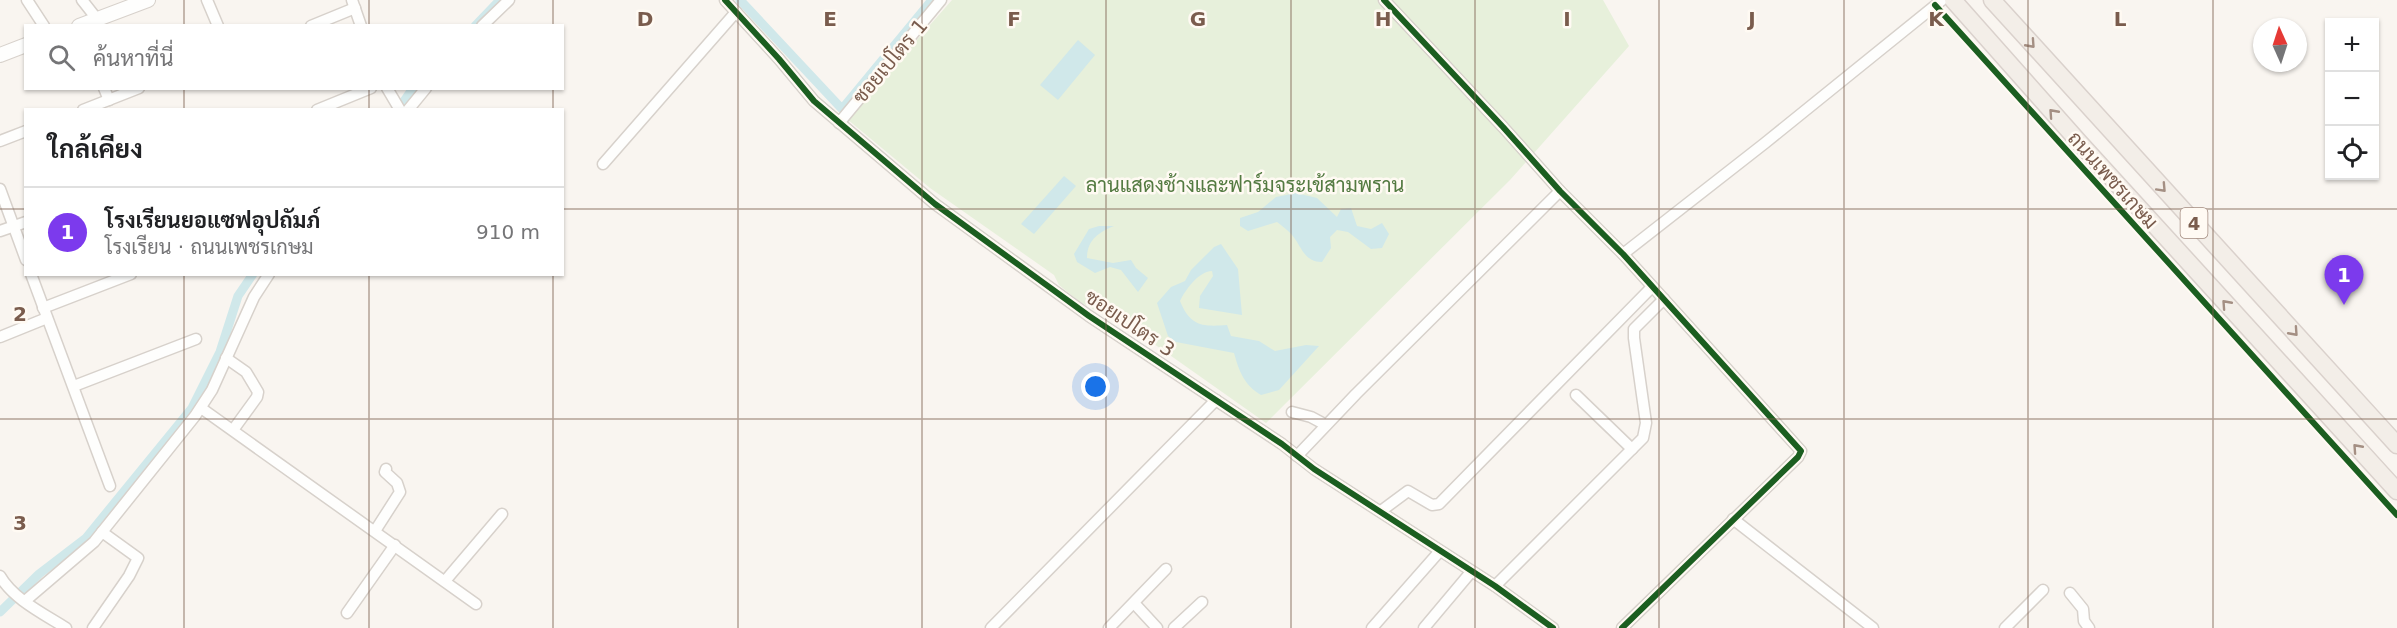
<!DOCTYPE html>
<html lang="th">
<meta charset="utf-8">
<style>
body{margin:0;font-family:"DejaVu Sans",Sarabun,sans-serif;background:#f2f2f2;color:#202124}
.controls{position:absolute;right:18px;top:18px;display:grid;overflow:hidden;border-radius:0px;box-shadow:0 2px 4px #0004}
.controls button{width:54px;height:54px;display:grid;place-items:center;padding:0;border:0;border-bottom:2px solid #e0e0e0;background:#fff;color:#202124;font:30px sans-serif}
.compass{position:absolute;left:2253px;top:18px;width:54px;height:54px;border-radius:50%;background:#fff;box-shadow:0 2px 4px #0004;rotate:357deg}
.you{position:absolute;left:1096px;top:387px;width:21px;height:21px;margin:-15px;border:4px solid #fff;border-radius:50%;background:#1a73e8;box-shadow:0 0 0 9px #1a73e833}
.badge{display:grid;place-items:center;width:39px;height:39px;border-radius:50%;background:#7c3aed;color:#fff;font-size:20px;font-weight:700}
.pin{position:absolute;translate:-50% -50px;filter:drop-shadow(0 2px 3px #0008)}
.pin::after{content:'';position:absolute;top:32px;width:21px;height:18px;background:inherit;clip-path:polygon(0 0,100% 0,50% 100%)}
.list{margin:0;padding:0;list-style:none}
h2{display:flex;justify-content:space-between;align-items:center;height:78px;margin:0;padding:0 24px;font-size:26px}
h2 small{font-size:20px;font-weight:400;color:#757577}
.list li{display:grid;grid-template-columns:39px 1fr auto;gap:18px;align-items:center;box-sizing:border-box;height:90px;padding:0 24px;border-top:2px solid #e0e0e0}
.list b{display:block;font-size:22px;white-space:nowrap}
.list p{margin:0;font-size:20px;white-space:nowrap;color:#757577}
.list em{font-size:20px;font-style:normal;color:#757577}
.icon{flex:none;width:33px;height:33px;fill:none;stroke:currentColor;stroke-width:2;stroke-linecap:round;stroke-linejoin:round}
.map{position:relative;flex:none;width:2397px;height:628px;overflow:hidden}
.search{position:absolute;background:#fff;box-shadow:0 2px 4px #0004;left:24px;top:24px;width:540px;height:66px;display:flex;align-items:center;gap:15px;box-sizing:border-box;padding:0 21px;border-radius:0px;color:#757577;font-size:22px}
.panel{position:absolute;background:#fff;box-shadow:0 2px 4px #0004;left:24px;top:108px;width:540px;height:168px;border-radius:0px}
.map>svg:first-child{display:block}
</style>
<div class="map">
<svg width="2397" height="628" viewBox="0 0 2397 628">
<rect width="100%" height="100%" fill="#f9f5f0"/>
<!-- green -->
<path fill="#e7f0db" d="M952,0H1603L1629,46L1510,180L1266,423L1140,334L1080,302L1059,285L1054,275L930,188L847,119Z"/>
<!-- water -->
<g fill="#d0e8ea">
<path d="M1078,40L1095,55L1058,100L1040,85Z"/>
<path d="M1064,176L1076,186L1034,234L1021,224Z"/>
<path d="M1296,193L1317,198L1337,217L1341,209L1351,208L1357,226L1371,229L1382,223L1389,234L1382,248L1371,249L1348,232L1337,230L1330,237L1331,248L1322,262C1304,262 1302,247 1292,235C1288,230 1282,226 1277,222L1248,231L1240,226V218L1258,212L1276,197Z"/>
<path d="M1099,226H1114C1099,232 1087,240 1087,258L1113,263L1131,260L1136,268L1148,278L1138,292L1121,270L1110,267L1095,273L1077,262L1074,254L1089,229Z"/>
<path d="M1221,244L1238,269L1242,315L1199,308L1200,296L1213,276L1212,271C1198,272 1186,289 1180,301C1190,326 1202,327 1227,325L1231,336L1259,341L1275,351L1306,345L1319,346L1279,390L1261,395C1244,385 1239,371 1234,353L1176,342L1168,336L1157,303L1171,287L1185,281L1191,270L1214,247Z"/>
</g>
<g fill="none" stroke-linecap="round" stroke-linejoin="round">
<!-- canal -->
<g stroke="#d0e8ea" stroke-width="9">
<path d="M740,0L842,109L932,0"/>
<path d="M475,26L500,0"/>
<path d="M398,110L413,88"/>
<path d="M0,612L39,574L86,538L192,408L220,352L238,296L253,274"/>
</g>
<!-- minor casing -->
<g stroke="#d7d1cb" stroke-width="13">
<g id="minor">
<path d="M27,0L44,26"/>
<path d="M82,0L97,19"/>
<path d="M207,0L218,26"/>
<path d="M352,0L361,26"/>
<path d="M725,0L779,59L814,101L935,204L1089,316L1282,444L1314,469L1495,586L1553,628"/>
<path d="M1384,0L1503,127L1560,191L1623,254L1801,451L1798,457L1622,628"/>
<path d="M311,26L355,8"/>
<path d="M482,26L509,0"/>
<path d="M104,88L109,100"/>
<path d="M387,88L400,110"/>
<path d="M83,110L139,88"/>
<path d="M317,110L371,88"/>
<path d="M408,110L426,88"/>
<path d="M839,123L941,0"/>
<path d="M0,141L26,131"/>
<path d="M603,164L736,12"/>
<path d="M0,189L26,260"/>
<path d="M0,231L26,222"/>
<path d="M1623,254L1765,143L1942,0"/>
<path d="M31,274L110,486"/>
<path d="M43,308L131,274"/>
<path d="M0,337L47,318"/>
<path d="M226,358L246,372L258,392L257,397L233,430"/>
<path d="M74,386L196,339"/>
<path d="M1576,395L1632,449"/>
<path d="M201,408L476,604"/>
<path d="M1292,412L1311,417L1326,425"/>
<path d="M1297,456L1356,394L1560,191"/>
<path d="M1381,511L1408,491L1432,505L1439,504L1652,287"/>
<path d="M1733,519L1873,628"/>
<path d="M375,531L400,492L397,483L385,472L386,469"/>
<path d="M0,576C13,599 44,614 66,628"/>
<path d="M445,581L502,514"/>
<path d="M1495,586L1643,438L1646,423L1634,338V329L1664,299"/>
<path d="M2070,593L2083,609L2084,621L2089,628"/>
<path d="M25,601L94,542L195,416L212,390L254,297L269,274"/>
<path d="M1134,603L1157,628"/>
<path d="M347,613L395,545"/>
<path d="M93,628L129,576L138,558L102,532"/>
<path d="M991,628L1216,400"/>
<path d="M1109,628L1166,569"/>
<path d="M1174,628L1202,602"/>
<path d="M1372,628L1439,552"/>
<path d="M1424,628L1471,572"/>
<path d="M2005,628L2043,590"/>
</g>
</g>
<!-- tertiary casing -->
<g stroke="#d7d1cb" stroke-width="16">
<g id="tertiary">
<path d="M79,26L148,0"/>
<path d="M0,55L26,45"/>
</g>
</g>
<!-- primary casing -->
<g stroke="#dad1cc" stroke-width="19">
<g id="primary">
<path d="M1953,0L2079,142L2397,491"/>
<path d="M1992,0L2397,445"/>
</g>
</g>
<!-- minor -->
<use href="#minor" stroke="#fefefd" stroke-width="10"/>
<!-- tertiary -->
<use href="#tertiary" stroke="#fefefd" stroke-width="14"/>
<!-- primary -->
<use href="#primary" stroke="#f3eee8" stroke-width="16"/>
<!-- cycleway casing -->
<g stroke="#fffaf3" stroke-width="10">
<g id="cycleway">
<path d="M725,0L779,59L814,101L935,204L1089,316L1282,444L1314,469L1495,586L1553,628"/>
<path d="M1384,0L1503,127L1560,191L1623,254L1801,451L1798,457L1622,628"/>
<path d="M1935,5L2397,515"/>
</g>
</g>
<!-- cycleway -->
<use href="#cycleway" stroke="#1b5e20" stroke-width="6"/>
</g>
<!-- one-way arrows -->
<defs><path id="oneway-chevron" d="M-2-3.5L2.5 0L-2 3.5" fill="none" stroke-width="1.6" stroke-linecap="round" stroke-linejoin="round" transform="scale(1.5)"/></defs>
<g stroke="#a48f83">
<use href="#oneway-chevron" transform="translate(2031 44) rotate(48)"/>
<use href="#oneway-chevron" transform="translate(2053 113) rotate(-132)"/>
<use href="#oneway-chevron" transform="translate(2162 188) rotate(47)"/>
<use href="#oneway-chevron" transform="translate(2226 304) rotate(-132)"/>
<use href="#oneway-chevron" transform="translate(2294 332) rotate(48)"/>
<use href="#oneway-chevron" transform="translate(2357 448) rotate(-132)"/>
</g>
<!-- grid -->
<path fill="none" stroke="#7a5c4d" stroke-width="1.5" stroke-opacity="0.55" d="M184,0V26M369,0V26M553,0V26M738,0V628M922,0V628M1106,0V628M1291,0V628M1475,0V628M1659,0V628M1844,0V628M2028,0V628M2213,0V628M184,88V110M369,88V110M553,88V110M0,209H26M562,209H2397M184,274V628M369,274V628M553,274V628M0,419H2397"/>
<g text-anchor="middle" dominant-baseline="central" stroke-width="5" stroke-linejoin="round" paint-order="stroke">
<!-- shield labels -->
<rect fill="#fffaf3" stroke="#a28b7f" stroke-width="1.5" x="2180.5" y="208" width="27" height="30" rx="4.5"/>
<g font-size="18" font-weight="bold" fill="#7a5c4d">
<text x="2194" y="223">4</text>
</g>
<!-- street labels -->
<g font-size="20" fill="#7a5c4d" stroke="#fffaf3">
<text transform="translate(890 61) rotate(-50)">ซอยเปโตร 1</text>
<text transform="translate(2113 180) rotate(48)">ถนนเพชรเกษม</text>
<text transform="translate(1130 323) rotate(34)">ซอยเปโตร 3</text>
</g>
<!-- park labels -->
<g font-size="20" fill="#537a41" stroke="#fffaf3">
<text x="1245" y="185">ลานแสดงช้างและฟาร์มจระเข้สามพราน</text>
</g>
</g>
<g font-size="20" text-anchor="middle" font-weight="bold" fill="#7a5c4d" stroke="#fffaf3" stroke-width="5" stroke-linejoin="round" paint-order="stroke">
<text x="645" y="26">D</text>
<text x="830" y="26">E</text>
<text x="1014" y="26">F</text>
<text x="1198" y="26">G</text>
<text x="1383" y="26">H</text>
<text x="1567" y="26">I</text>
<text x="1752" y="26">J</text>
<text x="1936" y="26">K</text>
<text x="2120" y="26">L</text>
<text x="20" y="321">2</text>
<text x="20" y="530">3</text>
</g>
</svg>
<div class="controls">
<button>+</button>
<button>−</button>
<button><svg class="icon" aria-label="locate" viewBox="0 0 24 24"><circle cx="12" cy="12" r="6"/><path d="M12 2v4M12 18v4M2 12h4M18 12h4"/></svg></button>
</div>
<svg class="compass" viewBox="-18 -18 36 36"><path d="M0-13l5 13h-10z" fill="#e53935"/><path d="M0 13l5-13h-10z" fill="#757577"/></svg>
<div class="you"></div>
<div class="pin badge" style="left:2344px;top:305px">1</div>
<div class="search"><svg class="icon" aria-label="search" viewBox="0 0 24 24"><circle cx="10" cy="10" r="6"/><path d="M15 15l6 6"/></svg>ค้นหาที่นี่</div>
<section class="panel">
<h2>ใกล้เคียง<small></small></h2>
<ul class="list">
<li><span class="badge">1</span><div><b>โรงเรียนยอแซฟอุปถัมภ์</b><p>โรงเรียน · ถนนเพชรเกษม</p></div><em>910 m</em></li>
</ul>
</section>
</div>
